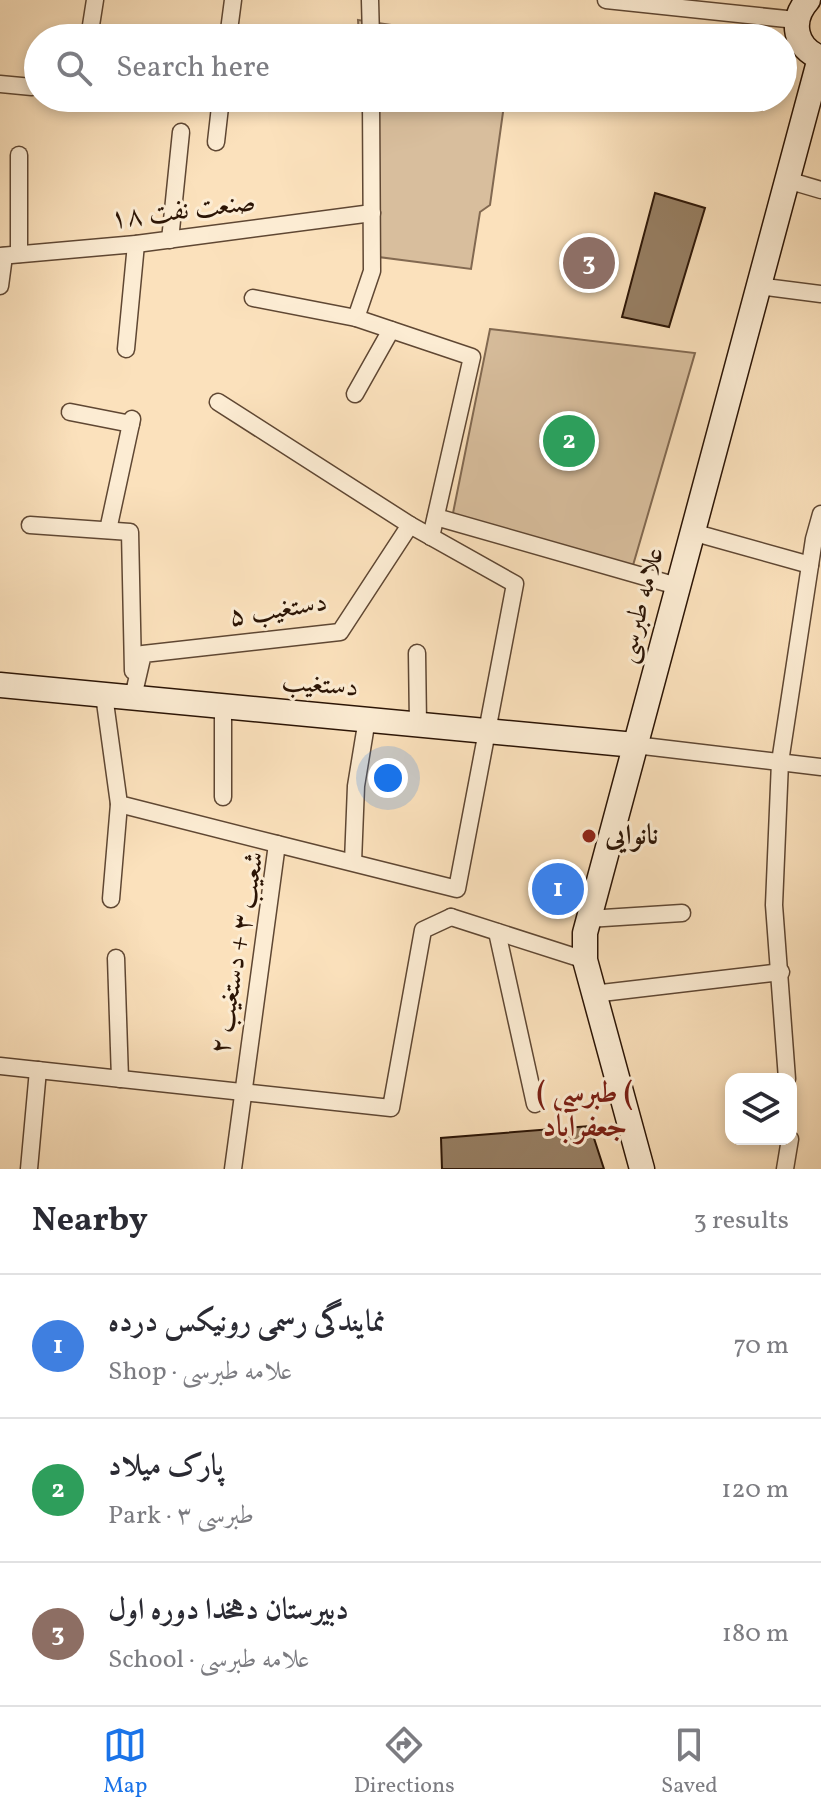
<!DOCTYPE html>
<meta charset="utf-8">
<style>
body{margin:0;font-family:Vollkorn,Amiri,serif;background:#f7f7f7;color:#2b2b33}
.controls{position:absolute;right:24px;bottom:24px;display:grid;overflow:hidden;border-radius:16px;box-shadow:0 4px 12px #0003}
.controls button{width:72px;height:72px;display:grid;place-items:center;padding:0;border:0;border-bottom:2px solid #e1e1e2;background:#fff;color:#2b2b33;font:40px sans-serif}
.you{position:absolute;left:388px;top:778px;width:28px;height:28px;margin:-20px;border:6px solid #fff;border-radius:50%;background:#1a73e8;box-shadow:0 0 0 12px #1a73e833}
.badge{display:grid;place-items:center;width:52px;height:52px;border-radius:50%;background:#1a73e8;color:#fff;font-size:26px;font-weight:700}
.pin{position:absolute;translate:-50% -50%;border:4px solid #fff;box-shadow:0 2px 8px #0006}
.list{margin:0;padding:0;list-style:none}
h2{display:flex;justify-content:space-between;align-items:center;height:104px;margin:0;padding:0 32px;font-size:34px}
h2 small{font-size:26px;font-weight:400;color:#7c7c81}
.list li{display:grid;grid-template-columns:52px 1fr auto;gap:24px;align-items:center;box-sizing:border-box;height:144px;padding:0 32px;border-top:2px solid #e1e1e2}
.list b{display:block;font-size:30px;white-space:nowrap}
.list p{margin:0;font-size:26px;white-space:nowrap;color:#7c7c81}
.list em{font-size:26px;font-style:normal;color:#7c7c81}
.icon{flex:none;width:44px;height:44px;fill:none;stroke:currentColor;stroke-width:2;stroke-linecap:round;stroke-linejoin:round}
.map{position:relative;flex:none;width:821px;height:1169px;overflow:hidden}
.search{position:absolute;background:#fff;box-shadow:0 4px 12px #0003;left:24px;right:24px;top:24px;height:88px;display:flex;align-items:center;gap:20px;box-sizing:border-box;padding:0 28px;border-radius:44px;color:#7c7c81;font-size:30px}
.sheet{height:536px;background:#fff}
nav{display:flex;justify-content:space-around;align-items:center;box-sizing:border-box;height:112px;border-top:2px solid #e1e1e2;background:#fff;font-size:22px;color:#7c7c81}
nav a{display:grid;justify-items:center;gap:4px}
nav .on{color:#1a73e8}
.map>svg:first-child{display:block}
</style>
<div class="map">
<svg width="821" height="1169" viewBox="0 0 821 1169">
<rect width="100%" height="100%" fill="#fbe1bc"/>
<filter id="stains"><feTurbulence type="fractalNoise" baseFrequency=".0025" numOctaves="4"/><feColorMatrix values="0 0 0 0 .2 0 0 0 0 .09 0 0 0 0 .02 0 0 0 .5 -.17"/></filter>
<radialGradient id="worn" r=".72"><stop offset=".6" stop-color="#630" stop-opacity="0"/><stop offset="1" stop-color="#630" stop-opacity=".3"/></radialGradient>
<!-- green -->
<g fill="#d8be9d" stroke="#826951" stroke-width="2">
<path d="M358,20L478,38H359Z"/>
<path d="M362,98H505L490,205L480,212L471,269L371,256Z"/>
<path d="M490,329L695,353L629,579L450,528Z"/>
</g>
<!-- building -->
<g fill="#977f64" stroke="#2b1405" stroke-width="2">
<path d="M655,193L705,208L669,327L622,317Z"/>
<path d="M590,1126L604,1169H442L441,1138Z"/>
</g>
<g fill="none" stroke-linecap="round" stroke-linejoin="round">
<!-- street casing -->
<g stroke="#5f4733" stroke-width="19">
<g id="street">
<path d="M370,0L371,38"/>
<path d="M606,0L796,20"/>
<path d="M89,38L95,0"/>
<path d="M228,38L233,0"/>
<path d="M0,84L32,87"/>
<path d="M216,142L221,98"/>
<path d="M787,180L821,190"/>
<path d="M170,240L181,132"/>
<path d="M19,254V155"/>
<path d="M0,256L136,244L372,213"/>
<path d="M0,286L4,256"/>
<path d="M758,286L821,294"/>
<path d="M253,298L356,318L372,271L371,98"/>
<path d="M356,318L472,357L431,537"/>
<path d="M126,349L136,244"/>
<path d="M355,394L391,330"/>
<path d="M218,402L410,525L515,584L457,889L277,844L233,1169"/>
<path d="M70,412L131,424"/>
<path d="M436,517L677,586"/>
<path d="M30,525L130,532L133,671"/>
<path d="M108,530L132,419"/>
<path d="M692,532L810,565"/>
<path d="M417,653L418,724"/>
<path d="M104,695L119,804L277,844"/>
<path d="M133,697L143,654L340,632L410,525"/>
<path d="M223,706V797"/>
<path d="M635,745L821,767"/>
<path d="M353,862L356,786L367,719"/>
<path d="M111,899L119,804"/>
<path d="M451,917L585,960"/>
<path d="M588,919L682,913"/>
<path d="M497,932L535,1104"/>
<path d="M116,958L120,1079"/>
<path d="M593,994L781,972"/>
<path d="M0,1066L391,1108L423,930L451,917"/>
<path d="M787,1079L774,905L780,762L814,539L821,514"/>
<path d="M29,1169L38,1070"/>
<path d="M785,1169L790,1139"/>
</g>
</g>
<!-- secondary casing -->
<g stroke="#2b1405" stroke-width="27">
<g id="secondary">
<path d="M808,0C789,21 795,48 821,58"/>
<path d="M0,685L635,745"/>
<path d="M642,1169L585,960V933L820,58"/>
</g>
</g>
<!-- street -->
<use href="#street" stroke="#fcecd3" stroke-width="16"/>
<!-- secondary -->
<use href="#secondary" stroke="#fcecd3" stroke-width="24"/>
</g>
<!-- markers -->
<circle fill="#8f2418" stroke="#fcecd3" stroke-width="3" cx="589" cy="836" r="8"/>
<g text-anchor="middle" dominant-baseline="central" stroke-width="6" stroke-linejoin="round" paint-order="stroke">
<!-- street labels -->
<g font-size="28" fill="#2b1405" stroke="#fcecd3">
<text transform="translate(183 211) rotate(-7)">صنعت نفت ۱۸</text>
<text transform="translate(641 605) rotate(-75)">علامه طبرسی</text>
<text transform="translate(278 610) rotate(-9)">دستغیب ۵</text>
<text transform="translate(320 685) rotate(5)">دستغیب</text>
<text transform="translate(238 953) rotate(-80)">شعیب ۳ + دستغیب ۲</text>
</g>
<!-- poi labels -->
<g font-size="28" font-weight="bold" fill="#2b1405" stroke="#fcecd3" text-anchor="start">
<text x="605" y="836">نانوایی</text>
</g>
<!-- neighbourhood labels -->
<g font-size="30" font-weight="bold" fill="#7a1f14" stroke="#fcecd3">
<text x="585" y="1094">( طبرسی (<tspan x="585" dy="34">جعفرآباد</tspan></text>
</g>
</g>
<rect width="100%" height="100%" filter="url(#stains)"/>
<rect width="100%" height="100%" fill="url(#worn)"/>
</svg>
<div class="controls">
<button><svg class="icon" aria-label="layers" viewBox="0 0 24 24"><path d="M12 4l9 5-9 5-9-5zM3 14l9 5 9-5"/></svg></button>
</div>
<div class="you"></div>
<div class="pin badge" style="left:558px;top:889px;background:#3f7fe0">1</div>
<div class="pin badge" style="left:569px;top:441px;background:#2e9e5b">2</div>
<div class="pin badge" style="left:589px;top:263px;background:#8d6e63">3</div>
<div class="search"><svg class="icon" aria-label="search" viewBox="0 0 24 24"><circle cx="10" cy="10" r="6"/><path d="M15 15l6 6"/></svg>Search here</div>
</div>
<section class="sheet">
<h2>Nearby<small>3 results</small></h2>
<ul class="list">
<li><span class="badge" style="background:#3f7fe0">1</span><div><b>نمایندگی رسمی رونیکس درده</b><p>Shop · علامه طبرسی</p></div><em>70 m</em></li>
<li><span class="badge" style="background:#2e9e5b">2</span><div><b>پارک میلاد</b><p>Park · طبرسی ۳</p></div><em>120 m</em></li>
<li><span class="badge" style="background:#8d6e63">3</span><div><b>دبیرستان دهخدا دوره اول</b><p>School · علامه طبرسی</p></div><em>180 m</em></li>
</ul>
</section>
<nav>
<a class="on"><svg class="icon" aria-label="map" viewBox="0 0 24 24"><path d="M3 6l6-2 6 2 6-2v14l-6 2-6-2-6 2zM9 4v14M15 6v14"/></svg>Map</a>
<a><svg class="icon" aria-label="directions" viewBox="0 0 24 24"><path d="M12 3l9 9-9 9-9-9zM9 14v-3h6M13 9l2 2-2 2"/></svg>Directions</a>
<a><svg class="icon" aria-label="saved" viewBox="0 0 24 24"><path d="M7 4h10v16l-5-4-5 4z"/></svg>Saved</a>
</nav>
